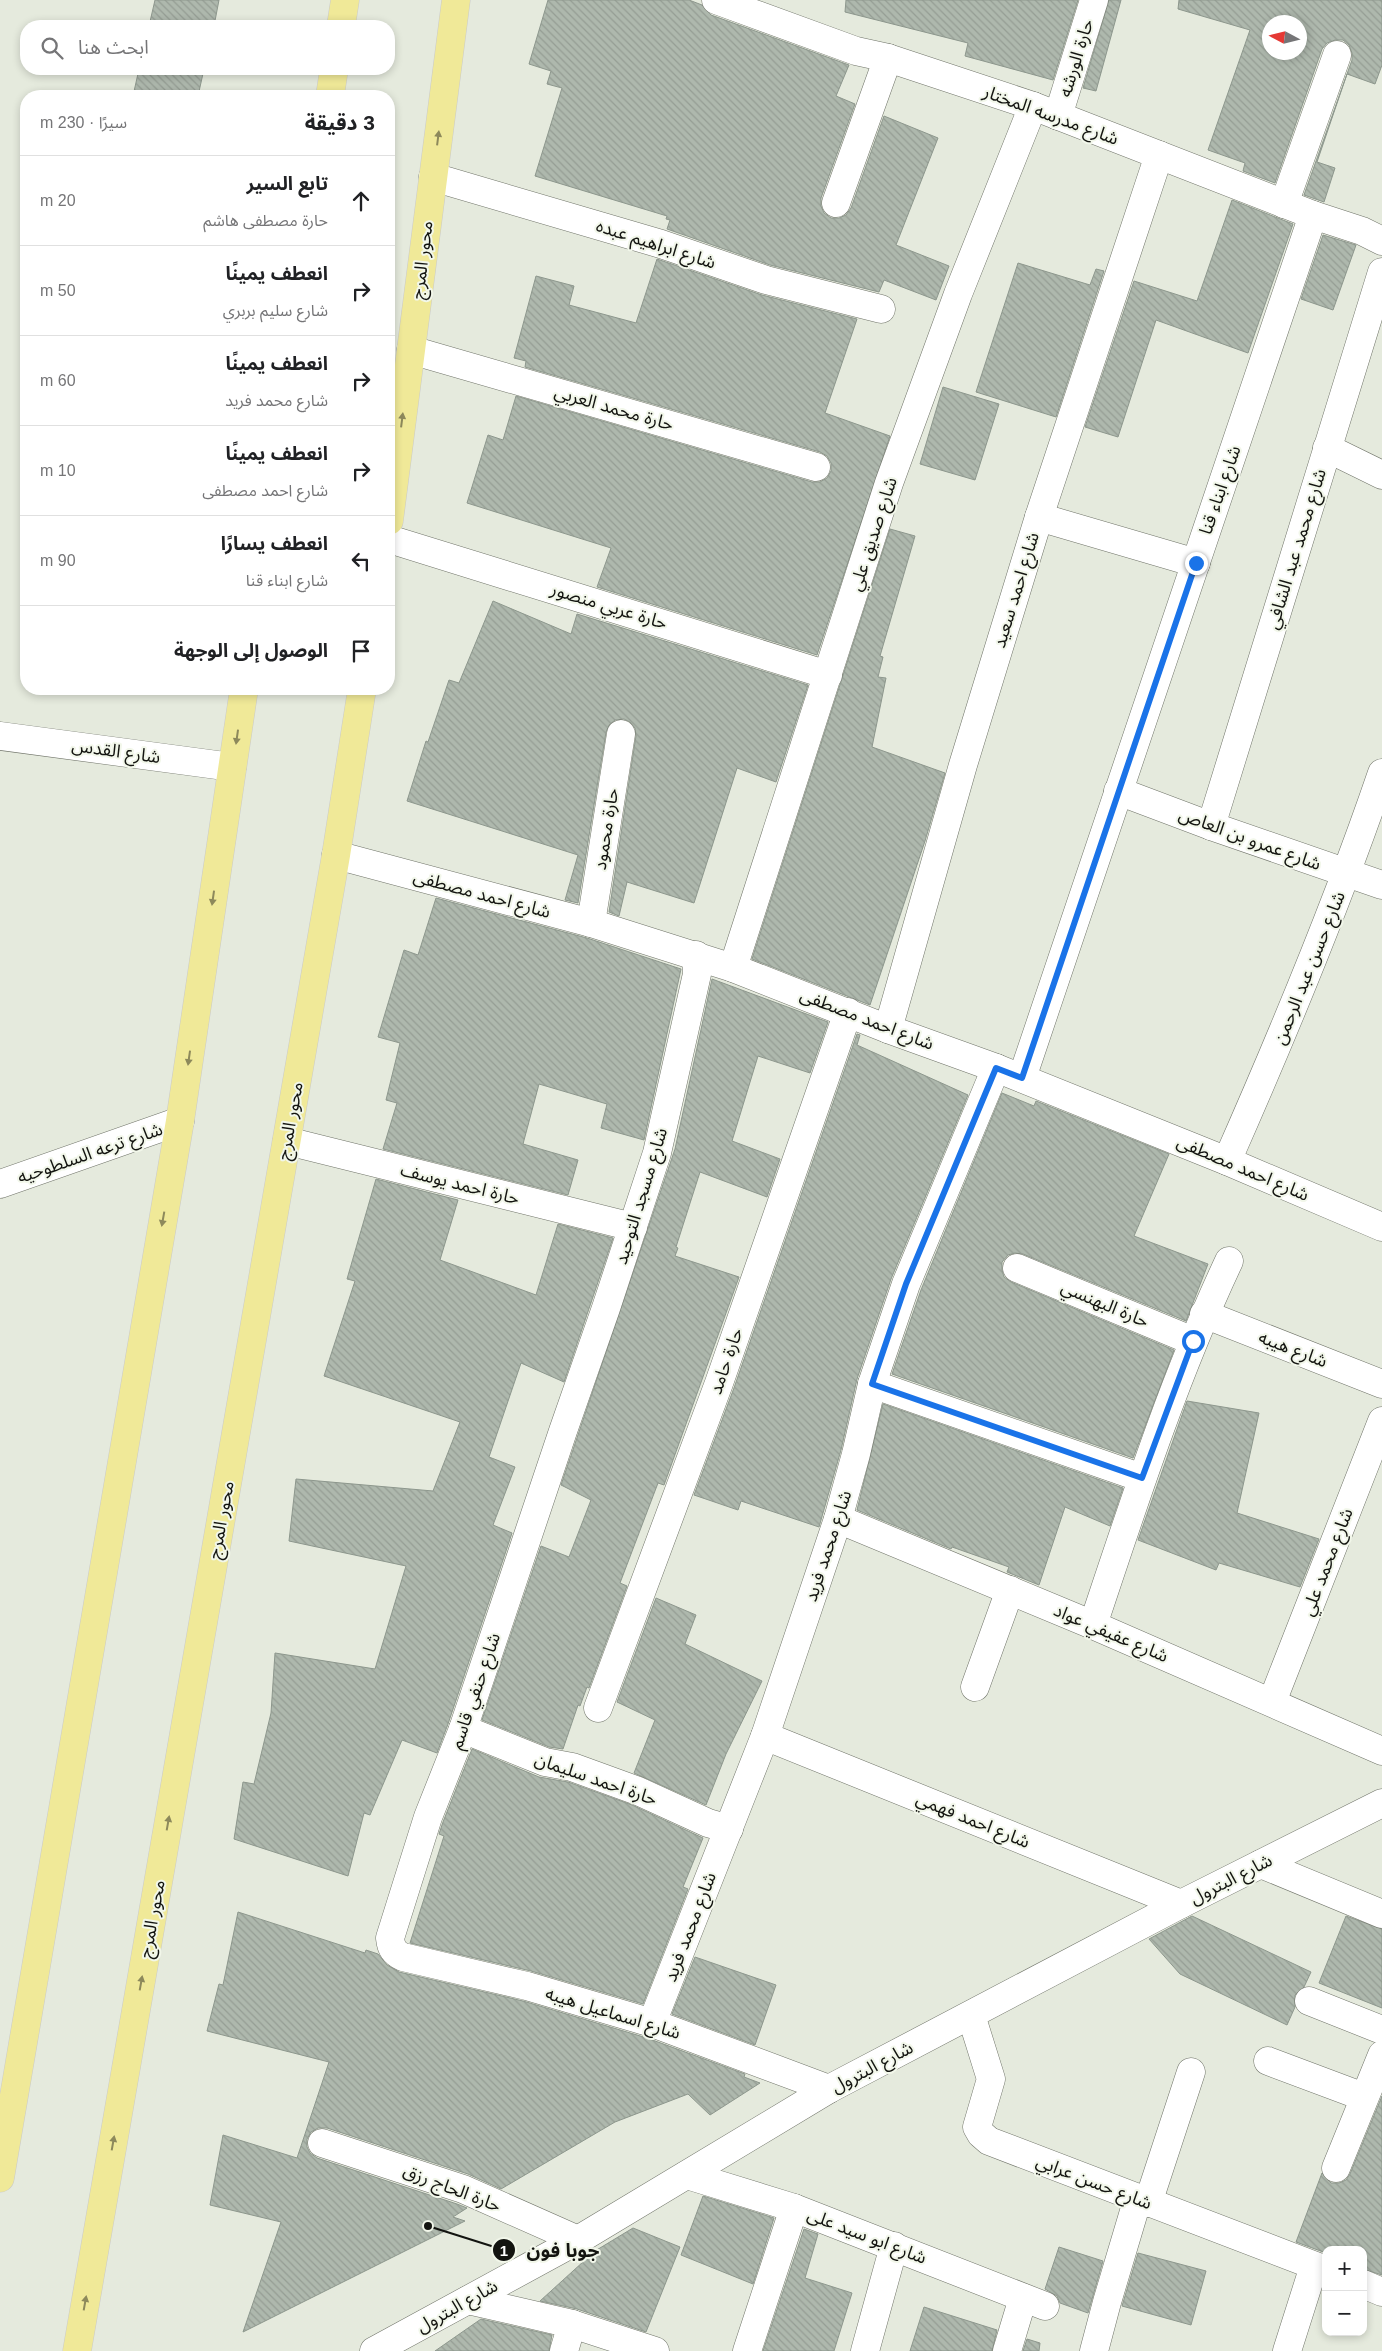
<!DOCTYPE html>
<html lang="ar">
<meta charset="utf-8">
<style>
body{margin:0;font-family:Helvetica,"Noto Sans Arabic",sans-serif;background:#f2f2f2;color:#202124;direction:rtl}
.controls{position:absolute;right:15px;bottom:15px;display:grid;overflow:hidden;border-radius:10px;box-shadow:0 2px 8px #0003}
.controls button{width:45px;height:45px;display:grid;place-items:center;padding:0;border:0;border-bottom:1px solid #e0e0e0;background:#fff;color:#202124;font:25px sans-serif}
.compass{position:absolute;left:1262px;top:15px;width:45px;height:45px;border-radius:50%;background:#fff;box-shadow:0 2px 8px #0003;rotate:277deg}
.stop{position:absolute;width:15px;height:15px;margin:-11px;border:4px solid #1a73e8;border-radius:50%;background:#fff}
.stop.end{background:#1a73e8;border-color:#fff;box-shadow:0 1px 5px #0008}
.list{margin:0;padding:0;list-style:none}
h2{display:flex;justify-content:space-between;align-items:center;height:65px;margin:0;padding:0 20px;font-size:21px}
h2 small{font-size:16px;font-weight:400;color:#757577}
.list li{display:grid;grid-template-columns:32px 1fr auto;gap:15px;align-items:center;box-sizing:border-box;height:90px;padding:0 20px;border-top:1px solid #e0e0e0}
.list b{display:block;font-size:19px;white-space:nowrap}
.list p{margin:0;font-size:16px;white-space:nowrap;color:#757577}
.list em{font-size:16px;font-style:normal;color:#757577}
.icon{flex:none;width:28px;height:28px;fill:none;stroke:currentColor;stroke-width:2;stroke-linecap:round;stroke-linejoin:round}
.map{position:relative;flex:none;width:1382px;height:2351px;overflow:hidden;direction:ltr}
.search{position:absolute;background:#fff;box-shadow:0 2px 8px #0003;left:20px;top:20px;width:375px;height:55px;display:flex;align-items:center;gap:12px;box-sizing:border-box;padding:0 18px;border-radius:20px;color:#757577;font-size:19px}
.panel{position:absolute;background:#fff;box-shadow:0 2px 8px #0003;left:20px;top:90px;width:375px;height:605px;border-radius:20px;direction:rtl}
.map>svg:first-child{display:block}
</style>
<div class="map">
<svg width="1382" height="2351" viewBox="0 0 1382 2351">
<defs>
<pattern id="building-back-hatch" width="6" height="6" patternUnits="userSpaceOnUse" patternTransform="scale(1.25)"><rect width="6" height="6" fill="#aeb8ad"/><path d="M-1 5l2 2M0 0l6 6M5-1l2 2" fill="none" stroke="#959d94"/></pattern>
</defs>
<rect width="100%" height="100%" fill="#e5eadd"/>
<!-- building -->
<g fill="url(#building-back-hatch)" stroke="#8d978d" fill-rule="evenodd">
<path d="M155,0H219L214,26H149Z"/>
<path d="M548,0H689L702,5L711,15L849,65L836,96L855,104L821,198V206L824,213L831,218H839L846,215L851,208L884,116L938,138L896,245L949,266L936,300L884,280L879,292L770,265L667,229L670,220L666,219L667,216L535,176L562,88L547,84L551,71L529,64Z"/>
<path d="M846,0H1078L1053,80L965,56L968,43L845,12Z"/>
<path d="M1109,0H1121L1096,91L1083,88Z"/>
<path d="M1179,0H1382V65L1375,84L1347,74L1317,162L1335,168L1324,202L1304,195L1352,60V53L1349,45L1343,40H1335L1327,43L1322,49L1275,183L1243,171L1245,163L1208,150L1250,30L1178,9ZM1270,22H1300V52H1270Z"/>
<path d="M139,69H204L198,96H133Z"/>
<path d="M1232,200L1293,224L1248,353L1156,320L1118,437L1085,427L1134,281L1197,301Z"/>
<path d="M1323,235L1356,245L1333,310L1301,299Z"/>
<path d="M657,259L762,295L857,319L825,413L890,436L817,655L597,587L611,548L467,503L488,435L503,440L516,396L812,482H820L827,478L831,471V463L827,456L820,452L525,367L526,361L514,358L536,276L574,286L569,305L636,323Z"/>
<path d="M1018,263L1090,285L1096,269L1104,271L1056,417L976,392Z"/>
<path d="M943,387L999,404L975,480L920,464Z"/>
<path d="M890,529L915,536L880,656L883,657L878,677L886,678L872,747L945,773L925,841L870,1005L752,959Z"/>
<path d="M493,601L571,634L577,614L808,685L776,782L737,768L694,903L627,882L619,916L609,912L636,736L635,728L630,722L624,719L615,720L609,725L606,732L578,903L565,900L578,855L407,801L426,741L428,742L449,680L459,683Z"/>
<path d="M436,898L587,938L681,969L644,1140L601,1128L607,1104L539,1084L523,1144L578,1160L568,1195L383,1149L397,1103L386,1100L400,1043L378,1037L404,950L418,955Z"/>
<path d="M712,979L828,1022L810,1073L758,1056L732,1141L780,1159L767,1197L700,1172L676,1247L678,1248L675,1256L739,1277L664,1485L658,1483L620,1583L627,1586L589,1688L587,1687L580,1706L578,1705L563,1749L549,1747L482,1720L541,1546L569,1557L591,1500L561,1485L675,1149Z"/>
<path d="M857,1034L860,1035L857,1045L968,1095L891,1279L857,1379L841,1450L819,1527L741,1501L738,1510L694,1495L734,1388Z"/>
<path d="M1002,1093L1034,1106L1036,1101L1169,1154L1134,1236L1208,1264L1186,1321L1023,1254L1015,1253L1008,1255L1002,1262V1270L1004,1277L1011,1282L1174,1350L1133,1458L892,1374L921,1290Z"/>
<path d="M376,1179L458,1200L440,1260L536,1295L558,1224L613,1238L564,1382L521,1363L489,1457L515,1467L493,1525L512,1533L448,1724L437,1753L402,1740L370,1815L364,1813L348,1876L234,1839L243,1782L254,1784L271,1713L275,1653L375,1669L406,1566L289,1541L296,1479L433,1491L460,1422L324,1376L355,1281L347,1279Z"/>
<path d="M1187,1401L1259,1413L1237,1513L1319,1539L1300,1587L1219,1563L1216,1570L1138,1540Z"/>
<path d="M883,1404L1123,1488L1110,1526L1065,1507L1039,1585L1007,1572L1009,1567L952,1547L951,1549L857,1510Z"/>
<path d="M656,1598L696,1615L685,1644L762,1681L726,1754L706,1805L634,1773L655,1720L617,1702Z"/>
<path d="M472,1749L539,1777L568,1782L632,1805L703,1838L683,1887L688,1889L643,2004L531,1971L410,1943L444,1836L439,1834L443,1822Z"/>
<path d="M238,1912L365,1953L366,1950L378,1954L387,1965L399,1972L523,2001L647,2038L745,2074L744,2077L760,2083L710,2115L688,2094L615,2122L501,2189L468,2174L327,2128H318L311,2132L307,2139V2147L310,2153L317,2158L457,2204L467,2208L453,2217L465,2221L243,2332L281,2222L210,2205L223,2135L297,2158L329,2062L207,2031L219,1984L223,1985Z"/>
<path d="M1192,1916L1311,1972L1304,1987L1295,1995V2007L1287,2025L1180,1974L1149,1939Z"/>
<path d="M1346,1916L1382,1929V2008L1319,1983Z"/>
<path d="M695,1957L776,1985L755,2045L672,2014Z"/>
<path d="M1382,2096V2275L1363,2269V2250H1326V2253L1296,2242L1322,2173L1331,2183H1339L1346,2180L1350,2174Z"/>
<path d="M703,2196L774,2218L753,2284L681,2255Z"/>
<path d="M633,2228L680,2247L646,2332L577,2309L540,2301L595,2251Z"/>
<path d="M804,2229L818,2234L805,2278L852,2293L834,2351H763Z"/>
<path d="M1059,2247L1103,2261L1088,2313L1060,2303L1057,2296L1045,2289Z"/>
<path d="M1138,2253L1206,2271L1191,2325L1122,2306Z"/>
<path d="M924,2307L997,2330L992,2351H910Z"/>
<path d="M481,2319L552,2335L549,2351H435Z"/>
<path d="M1027,2339L1040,2343L1039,2351H1023Z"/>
</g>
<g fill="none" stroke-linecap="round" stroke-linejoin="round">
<!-- minor casing -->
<g stroke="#707469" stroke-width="29">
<g id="minor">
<path d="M716,0L856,51L888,58L1033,106L1313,215L1362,231L1382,241"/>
<path d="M1058,116L1094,0"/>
<path d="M433,177L661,244L766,280L881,309"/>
<path d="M836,203L888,58"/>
<path d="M1284,204L1337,55"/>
<path d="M411,350L816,467"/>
<path d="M1327,448L1382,475"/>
<path d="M1039,517L1196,563"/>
<path d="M389,539L828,675"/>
<path d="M0,736L232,767"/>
<path d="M1118,791L1211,826L1382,885"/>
<path d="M1211,826L1382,272"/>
<path d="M336,855L591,923L733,968L888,1029L996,1068L1227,1161L1382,1227"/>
<path d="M591,923L621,734"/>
<path d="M696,955L697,974L657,1153L606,1308L563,1431L463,1729L428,1817L390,1938C391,1948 394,1953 403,1957L527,1986L652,2023L829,2089"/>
<path d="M733,968L889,483L958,294L1033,106"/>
<path d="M888,1029L963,765L1039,517L1159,155"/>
<path d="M1022,1078L1313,215"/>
<path d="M287,1141L633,1227"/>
<path d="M1227,1161C1284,1032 1337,905 1382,773"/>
<path d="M0,1184L180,1121"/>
<path d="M1017,1268L1193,1341"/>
<path d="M1204,1314L1382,1384"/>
<path d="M872,1384L1142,1478"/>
<path d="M838,1519L1093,1625L1382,1751"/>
<path d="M1093,1625C1134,1502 1174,1378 1229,1261"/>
<path d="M975,1687L1010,1590"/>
<path d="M1272,1702L1382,1421"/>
<path d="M598,1708L719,1383L848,1012"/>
<path d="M463,1729L545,1762L572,1767L638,1791L708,1823L729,1829"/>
<path d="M765,1736L1181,1904"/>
<path d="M1261,1864L1382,1914"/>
<path d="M1309,2001L1382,2030"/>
<path d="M971,2015L991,2079L977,2127L981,2134L989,2141L1326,2270"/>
<path d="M652,2023L765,1736L838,1519L856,1454L872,1384L906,1284L996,1068"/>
<path d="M1268,2061L1364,2097"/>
<path d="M322,2143L463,2189L578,2240"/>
<path d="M1336,2168L1382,2055"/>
<path d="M687,2175L794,2208L1045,2306"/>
<path d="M1148,2203L1191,2072"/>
<path d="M1363,2284L1382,2292"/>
<path d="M468,2300L572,2324L655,2351"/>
<path d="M374,2351L578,2240L829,2089L1181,1904L1382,1803"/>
<path d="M564,2351L572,2324"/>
<path d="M747,2351L794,2208"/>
<path d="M865,2351L894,2246"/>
<path d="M1007,2351L1023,2298"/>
<path d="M1094,2351L1107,2302L1138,2198"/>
<path d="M1287,2351L1314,2266"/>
</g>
</g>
<!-- major casing -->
<g stroke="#cbcbca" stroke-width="29">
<g id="major">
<path d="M341,26L345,0"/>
<path d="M330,96L334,69"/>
<path d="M389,521L456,0"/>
<path d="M0,2178L180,1121L244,689"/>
<path d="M77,2351L336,855L362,689"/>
</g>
</g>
<!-- minor -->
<use href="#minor" stroke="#fff" stroke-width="28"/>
<!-- major -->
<use href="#major" stroke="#f0e998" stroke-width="28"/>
</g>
<!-- one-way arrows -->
<defs><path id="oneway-solid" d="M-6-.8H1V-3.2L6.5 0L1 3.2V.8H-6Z" transform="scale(1.25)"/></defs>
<g fill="#8d895b">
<use href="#oneway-solid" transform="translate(438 138) rotate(-83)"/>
<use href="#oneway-solid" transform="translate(402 420) rotate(-83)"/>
<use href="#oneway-solid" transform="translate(237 737) rotate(98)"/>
<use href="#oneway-solid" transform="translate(213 898) rotate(98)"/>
<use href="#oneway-solid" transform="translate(189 1058) rotate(98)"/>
<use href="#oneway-solid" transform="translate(163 1219) rotate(100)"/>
<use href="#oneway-solid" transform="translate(168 1823) rotate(-80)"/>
<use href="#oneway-solid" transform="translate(141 1983) rotate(-80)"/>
<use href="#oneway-solid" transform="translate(113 2143) rotate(-80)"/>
<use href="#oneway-solid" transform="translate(85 2303) rotate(-80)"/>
</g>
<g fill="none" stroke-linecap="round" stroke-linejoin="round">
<!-- route -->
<path stroke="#1a73e8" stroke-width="6" d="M1193,1341L1142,1478L872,1384L906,1284L996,1068L1022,1078L1196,563"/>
</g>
<g text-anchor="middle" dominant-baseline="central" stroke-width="4" stroke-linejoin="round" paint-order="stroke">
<!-- street labels -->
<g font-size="18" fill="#131410" stroke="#f2f7ea">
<text transform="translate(1076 58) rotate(-73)">حارة الورشه</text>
<text transform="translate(1051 115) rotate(20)">شارع مدرسه المختار</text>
<text transform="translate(656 244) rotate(18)">شارع ابراهيم عبده</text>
<text transform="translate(422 260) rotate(-83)">محور المرج</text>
<text transform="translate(614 408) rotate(16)">حارة محمد العربي</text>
<text transform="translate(1220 490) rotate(-71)">شارع ابناء قنا</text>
<text transform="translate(873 534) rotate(-72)">شارع صديق علي</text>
<text transform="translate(1296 549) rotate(-73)">شارع محمد عبد الشافي</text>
<text transform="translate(1016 590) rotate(-73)">شارع احمد سعيد</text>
<text transform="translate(609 606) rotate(17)">حارة عربي منصور</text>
<text transform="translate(116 751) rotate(8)">شارع القدس</text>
<text transform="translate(606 829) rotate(-81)">حارة محمود</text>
<text transform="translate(1250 839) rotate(20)">شارع عمرو بن العاص</text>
<text transform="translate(482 894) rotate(15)">شارع احمد مصطفى</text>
<text transform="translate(1309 968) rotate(-68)">شارع حسن عبد الرحمن</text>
<text transform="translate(867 1019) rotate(21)">شارع احمد مصطفى</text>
<text transform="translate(290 1121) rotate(-80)">محور المرج</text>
<text transform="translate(90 1153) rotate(-19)">شارع ترعه السلطوحيه</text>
<text transform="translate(1243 1168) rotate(23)">شارع احمد مصطفى</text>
<text transform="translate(460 1184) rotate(14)">حارة احمد يوسف</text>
<text transform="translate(641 1196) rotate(-73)">شارع مسجد التوحيد</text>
<text transform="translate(1105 1304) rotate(23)">حارة البهنسي</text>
<text transform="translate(1293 1349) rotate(21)">شارع هيبه</text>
<text transform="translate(726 1361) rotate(-71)">حارة حامد</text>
<text transform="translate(221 1520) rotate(-80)">محور المرج</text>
<text transform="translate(828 1546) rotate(-72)">شارع محمد فريد</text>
<text transform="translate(1327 1562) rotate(-69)">شارع محمد علي</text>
<text transform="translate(1111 1633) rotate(23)">شارع عفيفي عواد</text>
<text transform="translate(475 1691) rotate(-71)">شارع حنفي قاسم</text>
<text transform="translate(596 1779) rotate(19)">حارة احمد سليمان</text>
<text transform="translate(973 1820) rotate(22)">شارع احمد فهمي</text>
<text transform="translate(1231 1879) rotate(-27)">شارع البترول</text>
<text transform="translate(152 1919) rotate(-80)">محور المرج</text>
<text transform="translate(690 1927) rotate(-69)">شارع محمد فريد</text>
<text transform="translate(613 2013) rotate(17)">شارع اسماعيل هيبه</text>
<text transform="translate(872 2067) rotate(-28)">شارع البترول</text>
<text transform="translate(1094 2182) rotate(21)">شارع حسن عرابي</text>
<text transform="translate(452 2188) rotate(21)">حارة الحاج رزق</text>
<text transform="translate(867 2236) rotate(21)">شارع ابو سيد على</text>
<text transform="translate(457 2306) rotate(-29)">شارع البترول</text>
</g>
</g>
<!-- callouts -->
<path fill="none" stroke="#131410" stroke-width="2" d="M428 2226L504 2250"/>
<g fill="#131410" stroke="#f2f7ea" stroke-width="2">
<circle cx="428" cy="2226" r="5"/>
<circle cx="504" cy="2250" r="12"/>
</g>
<g font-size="15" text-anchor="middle" font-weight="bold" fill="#fff">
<text x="504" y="2256">1</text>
</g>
<g font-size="19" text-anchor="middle" font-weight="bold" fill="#131410" stroke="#f2f7ea" stroke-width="4" stroke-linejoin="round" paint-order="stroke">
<text x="563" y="2257">جوبا فون</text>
</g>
</svg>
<div class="controls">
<button>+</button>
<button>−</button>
</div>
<svg class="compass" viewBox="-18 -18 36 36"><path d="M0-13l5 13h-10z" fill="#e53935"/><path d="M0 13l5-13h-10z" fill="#757577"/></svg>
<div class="stop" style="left:1193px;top:1341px"></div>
<div class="stop end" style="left:1196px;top:563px"></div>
<div class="search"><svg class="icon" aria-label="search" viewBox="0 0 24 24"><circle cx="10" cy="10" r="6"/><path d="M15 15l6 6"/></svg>ابحث هنا</div>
<section class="panel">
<h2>3 دقيقة<small>سيرًا · 230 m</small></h2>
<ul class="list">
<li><svg class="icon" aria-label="ahead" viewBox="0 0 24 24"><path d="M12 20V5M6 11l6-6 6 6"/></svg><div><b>تابع السير</b><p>حارة مصطفى هاشم</p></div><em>20 m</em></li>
<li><svg class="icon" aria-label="right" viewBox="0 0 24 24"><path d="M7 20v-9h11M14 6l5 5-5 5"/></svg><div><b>انعطف يمينًا</b><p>شارع سليم بربري</p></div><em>50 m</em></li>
<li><svg class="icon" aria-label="right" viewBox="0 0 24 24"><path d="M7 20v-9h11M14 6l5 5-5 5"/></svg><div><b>انعطف يمينًا</b><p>شارع محمد فريد</p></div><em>60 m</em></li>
<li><svg class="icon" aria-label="right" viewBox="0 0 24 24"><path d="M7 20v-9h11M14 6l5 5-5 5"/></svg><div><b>انعطف يمينًا</b><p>شارع احمد مصطفى</p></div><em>10 m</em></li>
<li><svg class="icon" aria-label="left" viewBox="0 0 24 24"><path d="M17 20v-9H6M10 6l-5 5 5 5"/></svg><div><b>انعطف يسارًا</b><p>شارع ابناء قنا</p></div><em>90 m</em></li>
<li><svg class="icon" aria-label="arrive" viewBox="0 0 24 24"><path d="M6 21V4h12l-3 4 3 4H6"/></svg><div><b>الوصول إلى الوجهة</b></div></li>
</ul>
</section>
</div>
